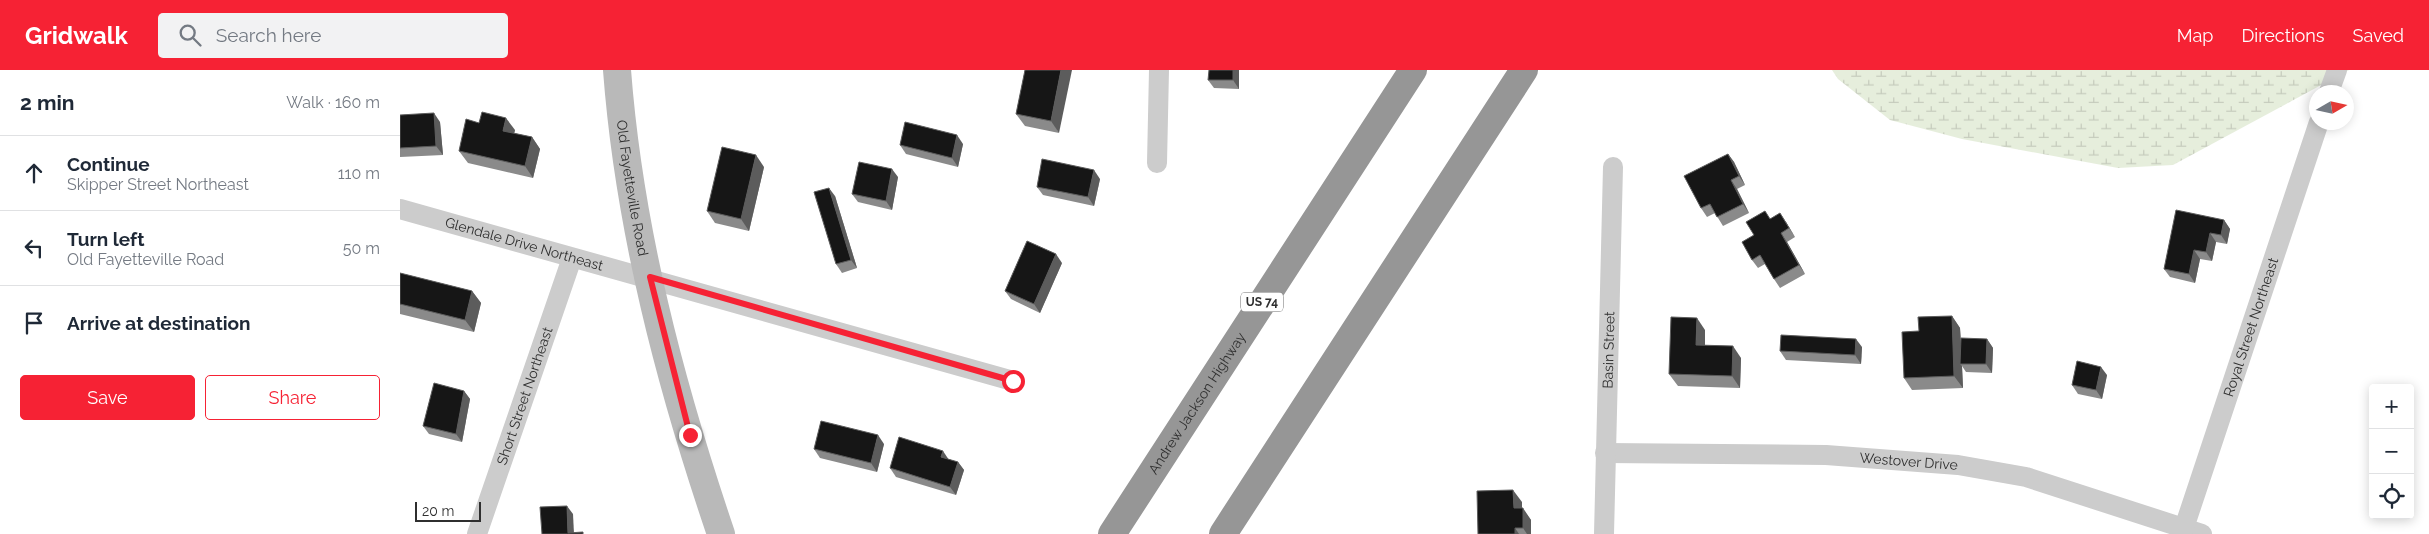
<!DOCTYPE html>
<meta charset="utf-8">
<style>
body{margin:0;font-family:Raleway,sans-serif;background:#f2f2f3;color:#1f2937}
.controls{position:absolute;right:15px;bottom:15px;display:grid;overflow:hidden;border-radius:5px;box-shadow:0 2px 12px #0003}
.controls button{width:45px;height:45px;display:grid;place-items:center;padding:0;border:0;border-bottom:1px solid #e0e1e3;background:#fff;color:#1f2937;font:25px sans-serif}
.compass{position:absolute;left:1909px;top:15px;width:45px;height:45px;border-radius:50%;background:#fff;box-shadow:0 2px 12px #0003;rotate:81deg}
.scale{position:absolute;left:15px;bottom:12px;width:66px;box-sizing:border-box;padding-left:5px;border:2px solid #2f2f2f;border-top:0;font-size:14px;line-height:18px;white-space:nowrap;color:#2f2f2f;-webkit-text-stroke:4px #fff;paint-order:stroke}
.stop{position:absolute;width:15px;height:15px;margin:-11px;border:4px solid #f62234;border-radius:50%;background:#fff}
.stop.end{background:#f62234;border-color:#fff;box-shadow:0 1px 5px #0008}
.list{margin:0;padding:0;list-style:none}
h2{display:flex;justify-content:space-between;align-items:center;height:65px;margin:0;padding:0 20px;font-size:21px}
h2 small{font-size:16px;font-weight:400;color:#747a83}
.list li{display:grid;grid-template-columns:32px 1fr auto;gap:15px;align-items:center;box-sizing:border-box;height:75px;padding:0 20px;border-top:1px solid #e0e1e3}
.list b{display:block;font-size:19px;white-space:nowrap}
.list p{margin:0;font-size:16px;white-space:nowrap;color:#747a83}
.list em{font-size:16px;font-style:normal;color:#747a83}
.actions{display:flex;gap:10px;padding:15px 20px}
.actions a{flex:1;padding:11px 0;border:1px solid #f62234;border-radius:5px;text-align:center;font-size:18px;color:#f62234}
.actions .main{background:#f62234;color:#fff}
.icon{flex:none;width:28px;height:28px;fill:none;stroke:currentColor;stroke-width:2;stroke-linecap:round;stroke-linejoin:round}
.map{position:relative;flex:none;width:2029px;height:464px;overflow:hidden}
header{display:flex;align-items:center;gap:30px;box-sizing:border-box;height:70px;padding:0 25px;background:#f62234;color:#fff}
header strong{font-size:24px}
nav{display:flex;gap:28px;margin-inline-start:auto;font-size:18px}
.search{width:350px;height:45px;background:#f2f2f3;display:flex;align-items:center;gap:12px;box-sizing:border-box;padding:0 18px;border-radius:5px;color:#747a83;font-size:19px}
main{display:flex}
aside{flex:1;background:#fff}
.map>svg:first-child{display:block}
</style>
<header>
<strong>Gridwalk</strong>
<div class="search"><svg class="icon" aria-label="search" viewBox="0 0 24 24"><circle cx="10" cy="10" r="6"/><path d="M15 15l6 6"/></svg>Search here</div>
<nav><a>Map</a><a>Directions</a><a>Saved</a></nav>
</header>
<main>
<aside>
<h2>2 min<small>Walk · 160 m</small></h2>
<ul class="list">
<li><svg class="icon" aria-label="ahead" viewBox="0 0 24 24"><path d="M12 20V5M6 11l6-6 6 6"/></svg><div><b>Continue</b><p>Skipper Street Northeast</p></div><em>110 m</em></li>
<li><svg class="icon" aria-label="left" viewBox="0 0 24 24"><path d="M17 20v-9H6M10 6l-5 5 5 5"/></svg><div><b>Turn left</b><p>Old Fayetteville Road</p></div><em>50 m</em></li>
<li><svg class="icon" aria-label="arrive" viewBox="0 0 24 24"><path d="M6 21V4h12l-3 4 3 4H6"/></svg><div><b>Arrive at destination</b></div></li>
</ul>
<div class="actions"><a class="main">Save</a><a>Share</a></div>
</aside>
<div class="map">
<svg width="2029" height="464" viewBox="0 0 2029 464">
<defs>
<pattern id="wetland-marsh" width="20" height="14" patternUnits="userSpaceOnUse" patternTransform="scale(1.25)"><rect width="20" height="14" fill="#e6eedc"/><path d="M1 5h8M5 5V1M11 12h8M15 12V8" fill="none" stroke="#c6ccbd"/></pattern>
</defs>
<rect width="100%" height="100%" fill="#fff"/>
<!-- wetland -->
<path fill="url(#wetland-marsh)" d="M1432,0H1949L1773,95L1718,98L1562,69L1490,50L1438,9Z"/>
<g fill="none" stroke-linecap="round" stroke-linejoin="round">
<!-- street -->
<g stroke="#ccc" stroke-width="20">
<path d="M1929,22L1937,0"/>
<path d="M757,93L759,0"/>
<path id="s1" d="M0,139L613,311"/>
<path id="s2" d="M1205,383L1426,385L1558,395L1626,407L1802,464"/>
<path id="s3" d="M77,464L172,188"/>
<path id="s4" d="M1204,464L1213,97"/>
<path id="s5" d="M1782,464L1919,52"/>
</g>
<!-- secondary -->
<path stroke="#b9b9b9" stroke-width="28" id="s6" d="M217,0C229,158 270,314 321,464"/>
<!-- highway -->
<g stroke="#969696" stroke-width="28">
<path id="s7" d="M712,464L1013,0"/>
<path d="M823,464L1124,0"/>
</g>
</g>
<!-- wall -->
<g fill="#8a8a8a">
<path d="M625,0L659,63L625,56L616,44Z"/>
<path d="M839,0V19L814,18L808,10Z"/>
<path d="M0,45L40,52L43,85L0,87Z"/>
<path d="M115,60L114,63L132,67L140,79L133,108L68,93L59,81Z"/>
<path d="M563,74L558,97L506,84L500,75Z"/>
<path d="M1328,84L1334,92L1345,115L1337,119L1349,143L1323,156L1315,143L1307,147L1301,138Z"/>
<path d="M364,97L349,161L315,153L307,141Z"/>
<path d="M498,107L492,140L458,132L452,124Z"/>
<path d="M700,109L694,136L643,125L637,117Z"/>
<path d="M435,126L457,198L442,203L436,194Z"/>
<path d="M1371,148L1386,152L1395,167L1387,172L1405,204L1380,218L1374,209L1365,194L1358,198L1352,190L1354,165Z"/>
<path d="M1824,150L1830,159L1827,174L1816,172L1812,191L1800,189L1795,213L1770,207L1764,199Z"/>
<path d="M662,193L640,243L611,229L605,221Z"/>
<path d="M0,203L72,221L81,233L74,262L0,244Z"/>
<path d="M1552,246L1560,258L1561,272L1587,269L1593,278L1592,303L1566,302L1562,296L1563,318L1512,320L1504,308L1519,261Z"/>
<path d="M1305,260V275L1341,288L1340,318L1278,316L1269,304Z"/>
<path d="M1462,277L1461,294L1386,290L1380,281Z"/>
<path d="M1707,305L1702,329L1678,324L1672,315Z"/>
<path d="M64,321L70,329L62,372L29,364L23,356Z"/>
<path d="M484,374L477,402L420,388L414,379Z"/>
<path d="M548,389L558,392L564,400L556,425L496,407L490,398Z"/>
<path d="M1122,432V438L1131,450V464H1078Z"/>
</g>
<!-- shaded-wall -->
<g fill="#5c5c5c">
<path d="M661,0H672L659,63L651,51Z"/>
<path d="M833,0H839V19L833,10Z"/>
<path d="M34,43L40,52L43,85L36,76Z"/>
<path d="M106,48L115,60L112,73L103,61Z"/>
<path d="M557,65L563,74L558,97L552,88Z"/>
<path d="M132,67L140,79L133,108L125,96Z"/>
<path d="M1328,84L1334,92L1345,115L1339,106Z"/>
<path d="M356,85L364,97L349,161L341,149Z"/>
<path d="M492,99L498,107L492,140L486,131Z"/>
<path d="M694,100L700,109L694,136L688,127Z"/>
<path d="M1331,110L1337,119L1349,143L1343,134Z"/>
<path d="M429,118L435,126L457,198L451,190Z"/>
<path d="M1380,143L1386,152L1395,167L1389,158Z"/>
<path d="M1824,150L1830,159L1827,174L1821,165Z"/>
<path d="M1381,163L1387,172L1405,204L1399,195Z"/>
<path d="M1810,163L1816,172L1812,191L1806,182Z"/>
<path d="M1794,180L1800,189L1795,213L1789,204Z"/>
<path d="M656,184L662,193L640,243L634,234Z"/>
<path d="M72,221L81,233L74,262L65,250Z"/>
<path d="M1552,246L1560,258L1562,294H1560L1562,296L1563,318L1554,306Z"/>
<path d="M1297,248L1305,260V287L1296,275Z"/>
<path d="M1456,269L1462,277L1461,294L1455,285Z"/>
<path d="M1587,269L1593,278L1592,303L1586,294Z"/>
<path d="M1333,276L1341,288L1340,318L1332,306Z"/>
<path d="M1701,297L1707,305L1702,329L1696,320Z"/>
<path d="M64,321L70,329L62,372L56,364Z"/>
<path d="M478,365L484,374L477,402L471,393Z"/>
<path d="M543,381L549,390L541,387Z"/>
<path d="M558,392L564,400L556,425L550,417Z"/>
<path d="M1113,420L1122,432V450L1114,438Z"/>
<path d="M167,436L173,444L174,464L168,463Z"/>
<path d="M1123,438L1131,450V464H1127L1123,458Z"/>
<path d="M1115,458L1119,464H1115Z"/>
</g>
<!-- building -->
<g fill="#161616" stroke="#5c5c5c">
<path d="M625,0H661L651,51L616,44Z"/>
<path d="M809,0H833V10H808Z"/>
<path d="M82,42L106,48L103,61L132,67L125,96L59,81L66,49L79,53Z"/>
<path d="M34,43L36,76L0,78V45Z"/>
<path d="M505,52L557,65L552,88L500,75Z"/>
<path d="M322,77L356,85L341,149L307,141Z"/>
<path d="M1328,84L1339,106L1331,110L1343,134L1317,147L1310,134L1301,138L1284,106Z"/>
<path d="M642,89L694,100L688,127L637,117Z"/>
<path d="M459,92L492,99L486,131L452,124Z"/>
<path d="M429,118L451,190L436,194L414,122Z"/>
<path d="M1776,140L1824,150L1821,165L1810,163L1806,182L1794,180L1789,204L1764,199Z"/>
<path d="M1365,141L1370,149L1380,143L1389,158L1381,163L1399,195L1374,209L1360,185L1352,190L1342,172L1354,165L1346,152Z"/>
<path d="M627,171L656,184L634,234L605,221Z"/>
<path d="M0,203L72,221L65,250L0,234Z"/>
<path d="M1552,246L1554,306L1504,308L1502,262L1519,261L1518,247Z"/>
<path d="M1271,247L1297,248L1296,275L1333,276L1332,306L1269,304Z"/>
<path d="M1381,265L1456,269L1455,285L1380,281Z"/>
<path d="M1561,268L1587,269L1586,294H1560Z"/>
<path d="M1677,291L1701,297L1696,320L1672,315Z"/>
<path d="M34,313L64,321L56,364L23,356Z"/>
<path d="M421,351L478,365L471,393L414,379Z"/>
<path d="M499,367L543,381L541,387L558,392L550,417L490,398Z"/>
<path d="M1113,420L1114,438H1123V458H1115V464H1078L1077,421Z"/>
<path d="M167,436L168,463L183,462V464H142L140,437Z"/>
</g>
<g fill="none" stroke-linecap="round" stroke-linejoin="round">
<!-- route -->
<path stroke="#f62234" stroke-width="6" d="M290,365L250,207L613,311"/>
</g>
<g text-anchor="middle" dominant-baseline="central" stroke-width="5" stroke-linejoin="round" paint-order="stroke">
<!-- shield labels -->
<rect fill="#fff" stroke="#6d6d6d" stroke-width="1" x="841" y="222.5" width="42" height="19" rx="4"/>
<g font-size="12" font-weight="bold" fill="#2f2f2f">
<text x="862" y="232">US 74</text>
</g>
<!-- street labels -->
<g font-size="14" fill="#2f2f2f" stroke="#fff">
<text stroke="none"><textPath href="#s6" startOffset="119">Old Fayetteville Road</textPath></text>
<text stroke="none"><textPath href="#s1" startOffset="129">Glendale Drive Northeast</textPath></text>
<text stroke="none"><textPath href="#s5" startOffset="218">Royal Street Northeast</textPath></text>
<text stroke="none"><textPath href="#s4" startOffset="184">Basin Street</textPath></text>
<text stroke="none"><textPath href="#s3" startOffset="146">Short Street Northeast</textPath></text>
<text stroke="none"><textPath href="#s7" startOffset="156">Andrew Jackson Highway</textPath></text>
<text stroke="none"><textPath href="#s2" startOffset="304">Westover Drive</textPath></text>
</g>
</g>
</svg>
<div class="controls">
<button>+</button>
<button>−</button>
<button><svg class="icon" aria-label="locate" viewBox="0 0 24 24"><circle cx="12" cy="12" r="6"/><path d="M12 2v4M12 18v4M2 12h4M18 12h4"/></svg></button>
</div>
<svg class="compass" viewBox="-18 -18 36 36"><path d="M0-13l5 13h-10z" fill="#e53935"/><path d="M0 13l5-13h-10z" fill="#747a83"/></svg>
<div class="scale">20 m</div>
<div class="stop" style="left:613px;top:311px"></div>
<div class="stop end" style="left:290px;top:365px"></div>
</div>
</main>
